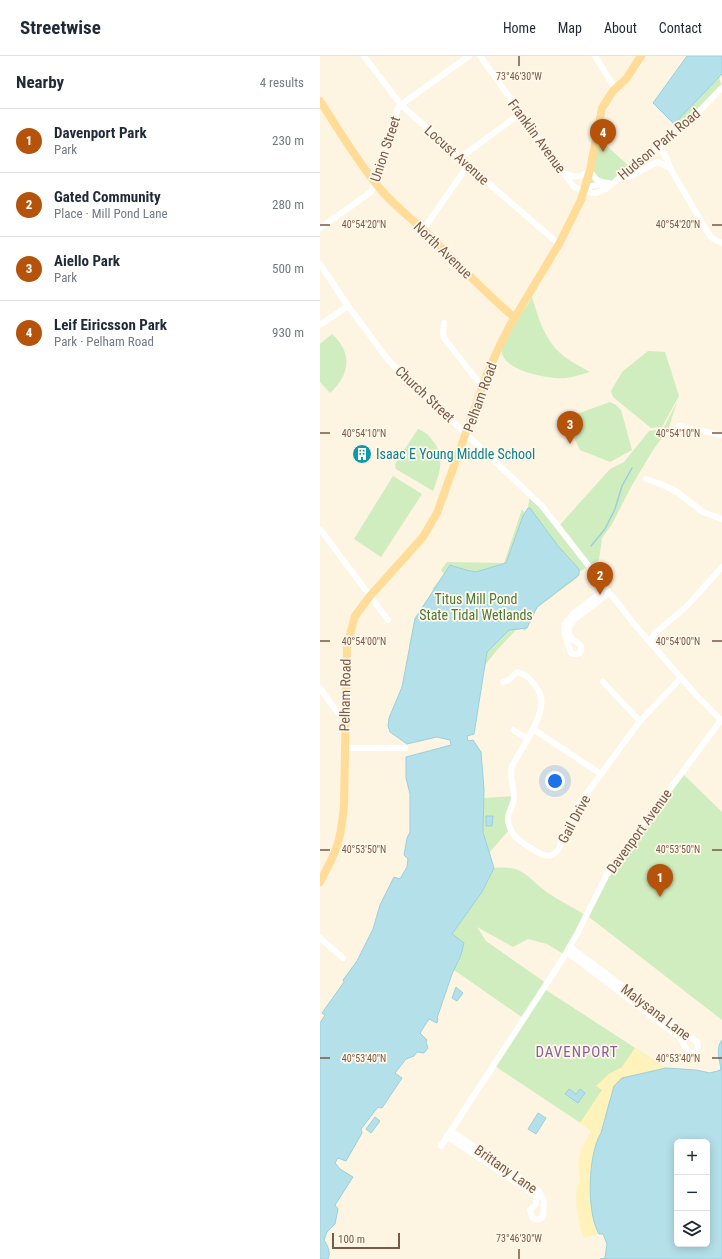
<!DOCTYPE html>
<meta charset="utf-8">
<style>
body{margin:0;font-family:"Roboto Condensed",sans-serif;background:#f6f6f7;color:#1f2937}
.controls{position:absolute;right:12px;bottom:12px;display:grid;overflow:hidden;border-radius:6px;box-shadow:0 2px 10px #0003}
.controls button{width:36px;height:36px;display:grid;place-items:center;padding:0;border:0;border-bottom:1px solid #e0e1e3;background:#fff;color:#1f2937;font:20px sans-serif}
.scale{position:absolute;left:12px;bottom:10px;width:68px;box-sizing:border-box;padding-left:4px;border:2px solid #795a46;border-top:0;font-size:11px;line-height:14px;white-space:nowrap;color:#795a46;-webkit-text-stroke:3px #fff8ea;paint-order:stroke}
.you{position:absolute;left:235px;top:725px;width:14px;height:14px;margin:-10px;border:3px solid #fff;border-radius:50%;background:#1a73e8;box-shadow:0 0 0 6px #1a73e833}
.badge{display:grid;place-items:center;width:26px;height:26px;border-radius:50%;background:#b45309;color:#fff;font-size:13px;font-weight:700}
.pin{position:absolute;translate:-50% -33px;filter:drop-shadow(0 1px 2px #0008)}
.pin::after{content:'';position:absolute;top:21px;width:14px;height:12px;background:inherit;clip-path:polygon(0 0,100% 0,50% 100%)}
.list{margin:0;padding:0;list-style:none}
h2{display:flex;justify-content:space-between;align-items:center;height:52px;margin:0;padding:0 16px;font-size:17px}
h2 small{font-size:13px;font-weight:400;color:#747a83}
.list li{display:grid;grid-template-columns:26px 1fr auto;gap:12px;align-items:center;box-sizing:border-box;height:64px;padding:0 16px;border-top:1px solid #e0e1e3}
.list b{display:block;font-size:15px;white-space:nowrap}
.list p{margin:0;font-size:13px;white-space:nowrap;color:#747a83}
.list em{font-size:13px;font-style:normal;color:#747a83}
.icon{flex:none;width:22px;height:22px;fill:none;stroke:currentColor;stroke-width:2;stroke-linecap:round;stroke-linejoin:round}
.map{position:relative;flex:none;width:402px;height:1203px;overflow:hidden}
header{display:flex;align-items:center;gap:24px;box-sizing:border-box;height:56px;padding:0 20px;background:#fff;border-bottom:1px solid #e0e1e3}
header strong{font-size:19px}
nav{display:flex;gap:22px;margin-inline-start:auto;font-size:14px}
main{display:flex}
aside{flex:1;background:#fff}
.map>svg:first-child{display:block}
</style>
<header>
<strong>Streetwise</strong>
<nav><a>Home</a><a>Map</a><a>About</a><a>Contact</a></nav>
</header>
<main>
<aside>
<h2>Nearby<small>4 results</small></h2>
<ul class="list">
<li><span class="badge">1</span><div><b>Davenport Park</b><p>Park</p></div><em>230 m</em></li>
<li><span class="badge">2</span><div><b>Gated Community</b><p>Place · Mill Pond Lane</p></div><em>280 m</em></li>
<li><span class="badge">3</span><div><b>Aiello Park</b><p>Park</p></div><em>500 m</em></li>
<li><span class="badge">4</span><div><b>Leif Eiricsson Park</b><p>Park · Pelham Road</p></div><em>930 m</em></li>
</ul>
</aside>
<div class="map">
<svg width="402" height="1203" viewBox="0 0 402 1203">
<rect width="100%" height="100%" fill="#fef4e2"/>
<!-- green -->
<g fill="#d0edbf">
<path d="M399,21L402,32L360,76L354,68Z"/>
<path d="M275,79L312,113L294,127L265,136Z"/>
<path d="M212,241C219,264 226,287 245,301C253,307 262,311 270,316C262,318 254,321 246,322C231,324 177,314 182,292C187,273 203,258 212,241Z"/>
<path d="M12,278C33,297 30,319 10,337L0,326V288Z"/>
<path d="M328,295L345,296L359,340L342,371L331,372L293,341L291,335L302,316Z"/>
<path d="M290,346L296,349L301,354L312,394L290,406L260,394L247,368L254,359Z"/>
<path d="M357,346L348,374L333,394L311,431L292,468L282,482L279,504L259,516L257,521V522L217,552L205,575L202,573L196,574L178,593L165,609L162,625L89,590L95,561L112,536L113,532L124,518L121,514L127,506L184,507L202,453L205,457L208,452L210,438L238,471L290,413L304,406L329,375L343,373Z"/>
<path d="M98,373C105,376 108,378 112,384C126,400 120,417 113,435L76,413L75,408Z"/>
<path d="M73,420L102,438L61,501L34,483Z"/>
<path d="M363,718L402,756V964L269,861L247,900L227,888L208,883L193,891L157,871L166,885L226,927L223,932L346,1012L302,1022L280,1080L172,1008L203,962L134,914L141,899L132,878L162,836L174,812C204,809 206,821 228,837C241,846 255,852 268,861L289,821Z"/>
<path d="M193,740L189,774L169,797L163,776L164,742Z"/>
</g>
<!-- sand -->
<path fill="#fff3bb" d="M315,992L346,1012L302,1022C298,1029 293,1036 290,1043C286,1054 285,1066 282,1076C279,1083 275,1089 274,1096C269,1119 267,1157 279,1178L263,1182C259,1165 254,1147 257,1129L260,1126C256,1102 260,1095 271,1075L260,1067L282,1034L276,1030L289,1018L302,1011Z"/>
<!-- water -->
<g fill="#b4e0ea" stroke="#9ad0dd" fill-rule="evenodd">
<path d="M367,0H402V18L354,68L333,47Z"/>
<path d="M208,452H210L238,490L259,513V519L217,551L207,572L189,574L167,596L154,678L147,680L148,685L153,684L161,696L164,733L163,776L174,812L162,836L132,878L144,887L141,899L132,918L117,962L118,963L117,967L109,963L100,977L107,984L106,986L108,992L104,997L97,996L94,1000L86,1003L75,1017L82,1022L62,1052L58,1051L41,1073L42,1077L26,1105L18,1102L15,1107L20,1113L33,1121L15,1149L18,1153L15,1168L7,1176L4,1184C8,1190 11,1197 8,1203H0V967L5,959L2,957L24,926L23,924L37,905L53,873L60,849L74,821L80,823L87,811L88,803L84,799L87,782L90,776V738L86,722V701L131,689L130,684L117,681L87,688L70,676L68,670L69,662L82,631L95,563L130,509L146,514L156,516L186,507L203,460Z"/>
<path d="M166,760H173L172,770H166Z"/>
<path d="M136,931L143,937L137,945L132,942Z"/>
<path d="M402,984V1203H280L285,1202L287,1188L283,1178H279C266,1156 268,1098 281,1077L294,1030L302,1022L346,1012L376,1014L390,1017L401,1014C400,1005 395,992 402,984ZM357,1086H387V1188H357Z"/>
<path d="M249,1033L256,1038L260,1033L265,1037L258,1047L245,1038Z"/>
<path d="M218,1057L226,1062L216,1078L208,1073Z"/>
<path d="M55,1061L60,1065L51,1077L46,1073Z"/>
</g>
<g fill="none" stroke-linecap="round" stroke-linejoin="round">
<!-- stream -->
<path stroke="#9ad0dd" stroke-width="1.5" d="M271,490L285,473L295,453L302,430L312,412"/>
<!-- minor -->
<g stroke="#fff" stroke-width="6">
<path d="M44,0L81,49L190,146L239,188"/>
<path d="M160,0L254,131C257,133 273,138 276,137C289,134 301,119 312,110C330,96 349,84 365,69C378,58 389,44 402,32"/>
<path d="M275,0L295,32"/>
<path d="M339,90L348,105L350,112L390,180L394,183L402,187"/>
<path d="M140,102L201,57"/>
<path d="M246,118C255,122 263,121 270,114C275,124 278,126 289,127"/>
<path d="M299,123L311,120L337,106L340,107L350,112"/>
<path d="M265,134L272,130L284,128"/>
<path d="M0,172L51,136L78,52L86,45L149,0"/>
<path d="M103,174L148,109"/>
<path d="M0,208L28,250L69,305L222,450L314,568L377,640L401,664L287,818L258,876L242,904L121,1090"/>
<path d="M124,267L123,277L124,282L157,324L163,329"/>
<path d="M0,269L28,250"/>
<path d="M359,370L402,379"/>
<path d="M326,423L341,428L357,436L383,456L402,463"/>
<path d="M0,473L68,564"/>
<path d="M286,533L254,557L244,569L245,580L251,597C255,599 263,598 261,591C260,586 255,586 252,583C246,576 250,568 255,563L289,537"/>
<path d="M330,585L335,577L366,551L402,511"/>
<path d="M183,626L189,624L197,616C205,618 209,621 214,628C217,632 220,636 221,642C225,660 201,693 192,710C189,723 194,729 194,741C194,748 189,754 188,762C188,782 209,791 223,799C230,801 234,799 238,794L258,749L281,718L320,665L361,622"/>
<path d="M283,626L320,665"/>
<path d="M0,632L17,656L25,659"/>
<path d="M213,673L281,718"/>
<path d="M193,674L207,682"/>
<path d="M24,692H85"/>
<path d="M0,882L23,902"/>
<path d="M247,896L359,981L362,985L368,996L375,997C378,994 379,991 377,986L250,891"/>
<path d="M127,1080L216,1140V1148L210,1154L212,1161L214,1163C218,1164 220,1164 223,1161L224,1145L219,1135L131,1075"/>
</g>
<!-- major -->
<g stroke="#ffdd98" stroke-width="8">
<path d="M0,45C19,74 40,110 62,135C76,151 92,163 107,177C136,206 164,236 195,262"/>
<path d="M0,826C7,812 16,798 19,783C22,771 23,760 24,748L27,590L35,560L50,540L103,481L117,457L167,318L179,291L189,271L239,188L261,144L270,114L282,52L293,35L306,23L321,0"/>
</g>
</g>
<!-- ticks -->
<path fill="none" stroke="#795a46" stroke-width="1.5" d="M199,0V10M0,169H10M392,169H402M0,377H10M392,377H402M0,585H10M392,585H402M0,794H10M392,794H402M0,1002H10M392,1002H402M199,1193V1203"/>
<!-- icons -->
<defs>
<g id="building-disc" transform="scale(1)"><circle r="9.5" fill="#0f9aa8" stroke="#fff8ea"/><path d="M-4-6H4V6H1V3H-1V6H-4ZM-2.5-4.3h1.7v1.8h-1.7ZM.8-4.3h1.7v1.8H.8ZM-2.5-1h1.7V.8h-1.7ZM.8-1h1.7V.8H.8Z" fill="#fff"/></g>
</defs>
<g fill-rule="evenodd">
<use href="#building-disc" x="42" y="398"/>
</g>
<g text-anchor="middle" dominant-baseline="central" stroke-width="3.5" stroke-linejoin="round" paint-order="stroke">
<!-- street labels -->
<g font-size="14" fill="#795a46" stroke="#fff8ea">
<text transform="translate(217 80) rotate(54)">Franklin Avenue</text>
<text transform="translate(339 88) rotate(-40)">Hudson Park Road</text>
<text transform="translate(65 93) rotate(-72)">Union Street</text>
<text transform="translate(137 99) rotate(42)">Locust Avenue</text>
<text transform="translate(123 194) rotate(44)">North Avenue</text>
<text transform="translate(105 338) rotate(43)">Church Street</text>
<text transform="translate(160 341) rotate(-70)">Pelham Road</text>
<text transform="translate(25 639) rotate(-89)">Pelham Road</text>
<text transform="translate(254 763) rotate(-62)">Gail Drive</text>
<text transform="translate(319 775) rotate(-54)">Davenport Avenue</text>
<text transform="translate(336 956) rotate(37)">Malysana Lane</text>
<text transform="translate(186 1113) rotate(35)">Brittany Lane</text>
</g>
<!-- culture labels -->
<g font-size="14" fill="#0d838f" stroke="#fff8ea" text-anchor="start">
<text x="56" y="398">Isaac E Young Middle School</text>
</g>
<!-- park labels -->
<g font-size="14" fill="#4a7a3a" stroke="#fff8ea">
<text x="156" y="543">Titus Mill Pond<tspan x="156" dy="16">State Tidal Wetlands</tspan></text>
</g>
<!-- neighbourhood labels -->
<g font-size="15" letter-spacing="1" fill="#8b609d" stroke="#fff8ea">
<text x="257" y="996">DAVENPORT</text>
</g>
</g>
<g font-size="10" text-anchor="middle" fill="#795a46" stroke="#fff8ea" stroke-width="3.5" stroke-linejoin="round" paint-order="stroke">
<text x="199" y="24">73°46'30"W</text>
<text x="44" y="172">40°54'20"N</text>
<text x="358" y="172">40°54'20"N</text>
<text x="44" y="381">40°54'10"N</text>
<text x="358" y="381">40°54'10"N</text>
<text x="44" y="589">40°54'00"N</text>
<text x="358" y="589">40°54'00"N</text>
<text x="44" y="797">40°53'50"N</text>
<text x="358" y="797">40°53'50"N</text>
<text x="44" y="1006">40°53'40"N</text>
<text x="358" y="1006">40°53'40"N</text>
<text x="199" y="1186">73°46'30"W</text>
</g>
</svg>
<div class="controls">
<button>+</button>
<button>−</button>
<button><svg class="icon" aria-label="layers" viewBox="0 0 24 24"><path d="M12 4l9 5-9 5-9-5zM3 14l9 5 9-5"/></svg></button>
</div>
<div class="scale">100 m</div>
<div class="you"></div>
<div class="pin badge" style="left:340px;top:841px">1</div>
<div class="pin badge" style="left:280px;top:539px">2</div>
<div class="pin badge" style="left:250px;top:388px">3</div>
<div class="pin badge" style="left:283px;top:96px">4</div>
</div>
</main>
